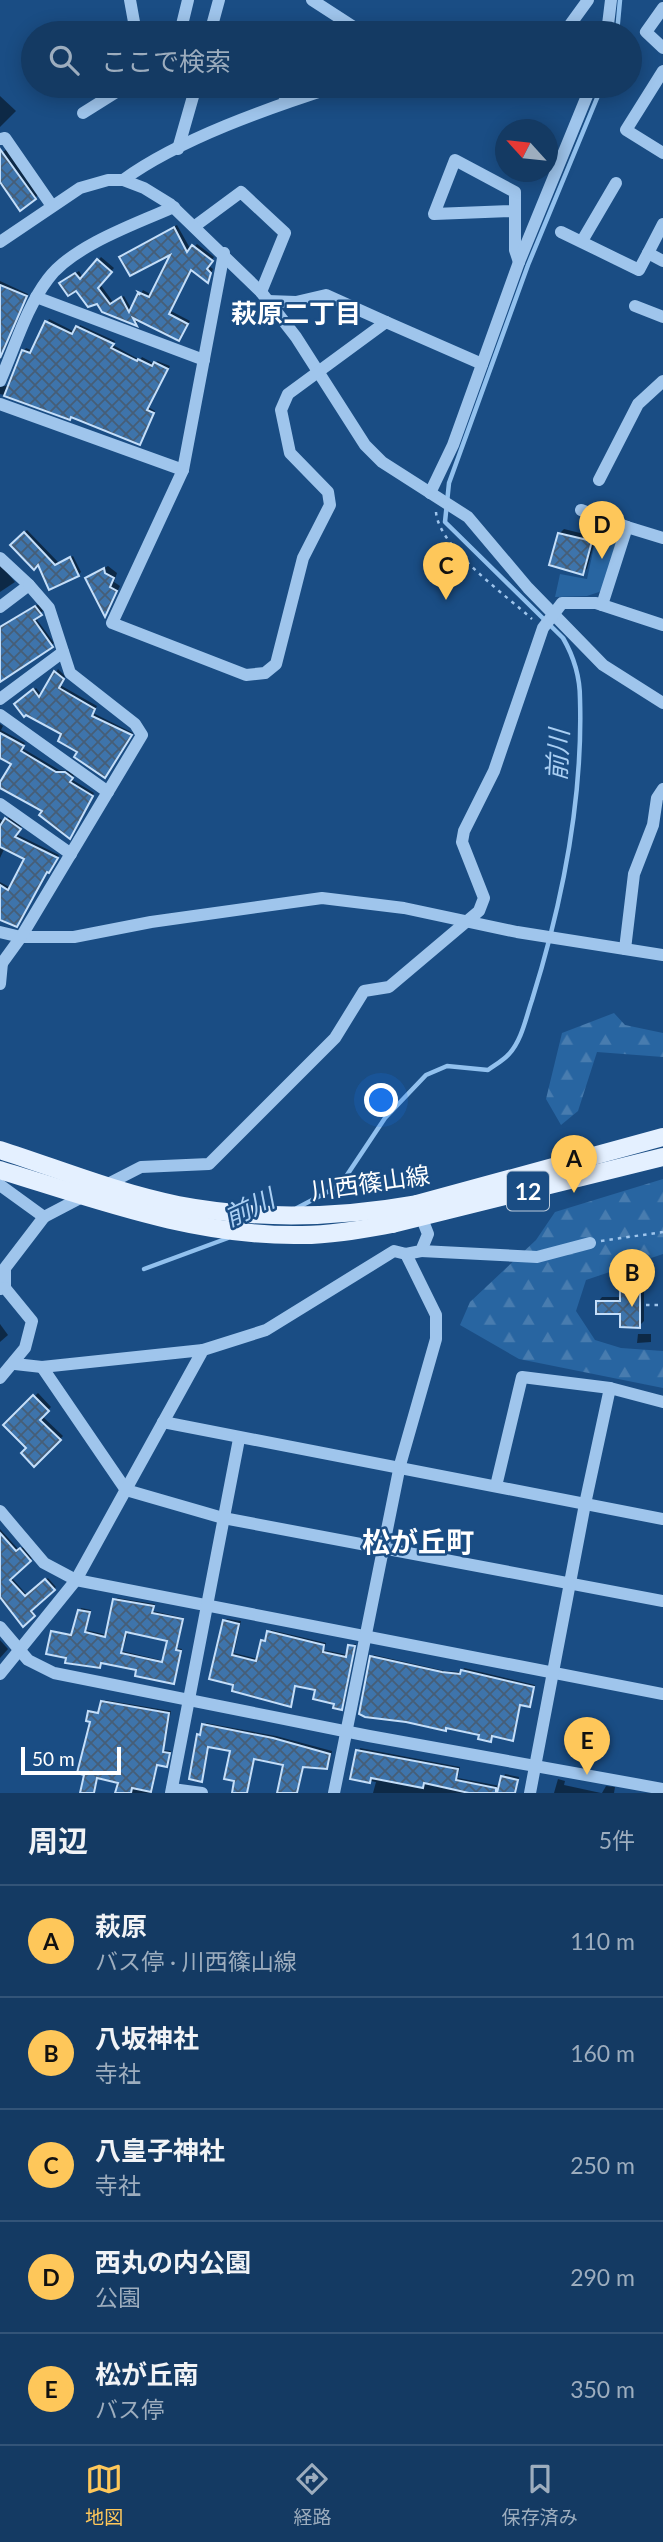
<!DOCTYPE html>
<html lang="ja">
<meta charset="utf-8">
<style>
body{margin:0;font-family:Lato,"Noto Sans JP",sans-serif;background:#21456c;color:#f1f3f6}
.compass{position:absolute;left:495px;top:119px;width:63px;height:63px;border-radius:50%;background:#143a63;box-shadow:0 4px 18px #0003;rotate:297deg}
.scale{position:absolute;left:21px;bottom:18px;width:100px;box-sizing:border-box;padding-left:7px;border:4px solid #fff;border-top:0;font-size:19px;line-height:24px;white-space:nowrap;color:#fff;-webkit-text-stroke:5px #1a4d84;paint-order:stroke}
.you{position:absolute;left:382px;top:1101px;width:24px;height:24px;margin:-18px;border:5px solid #fff;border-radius:50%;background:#1a73e8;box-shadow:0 0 0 10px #1a73e833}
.badge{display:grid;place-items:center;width:46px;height:46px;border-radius:50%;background:#fec75a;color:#111;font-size:23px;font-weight:700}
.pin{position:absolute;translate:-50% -58px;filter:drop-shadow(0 2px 4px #0008)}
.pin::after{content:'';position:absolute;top:37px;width:24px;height:21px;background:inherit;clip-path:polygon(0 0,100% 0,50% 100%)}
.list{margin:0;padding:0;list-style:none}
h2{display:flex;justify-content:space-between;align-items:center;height:91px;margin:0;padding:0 28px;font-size:30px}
h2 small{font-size:23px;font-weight:400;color:#9dadbe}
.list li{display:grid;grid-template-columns:46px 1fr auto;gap:21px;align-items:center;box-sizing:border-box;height:112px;padding:0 28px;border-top:2px solid #335478}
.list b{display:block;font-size:26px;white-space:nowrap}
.list p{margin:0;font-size:23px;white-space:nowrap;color:#9dadbe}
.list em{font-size:23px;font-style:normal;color:#9dadbe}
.icon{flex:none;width:38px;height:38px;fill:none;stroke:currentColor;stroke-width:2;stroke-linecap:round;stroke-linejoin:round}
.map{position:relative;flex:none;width:663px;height:1793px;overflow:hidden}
.search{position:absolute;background:#143a63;box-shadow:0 4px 18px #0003;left:21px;right:21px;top:21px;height:77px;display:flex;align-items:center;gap:18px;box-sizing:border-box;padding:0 24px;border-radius:38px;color:#9dadbe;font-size:26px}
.sheet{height:651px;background:#143a63}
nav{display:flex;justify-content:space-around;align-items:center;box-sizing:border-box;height:98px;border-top:2px solid #335478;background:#143a63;font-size:19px;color:#9dadbe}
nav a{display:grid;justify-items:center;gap:4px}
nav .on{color:#fec75a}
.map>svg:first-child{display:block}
</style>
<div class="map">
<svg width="663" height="1793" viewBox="0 0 663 1793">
<defs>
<pattern id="forest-firs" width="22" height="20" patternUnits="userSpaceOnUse" patternTransform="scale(1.75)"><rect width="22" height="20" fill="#2865a1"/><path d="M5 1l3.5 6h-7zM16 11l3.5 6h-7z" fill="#487caf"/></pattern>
<pattern id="building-cross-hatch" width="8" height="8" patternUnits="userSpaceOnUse" patternTransform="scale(1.75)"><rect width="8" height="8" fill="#3e74ab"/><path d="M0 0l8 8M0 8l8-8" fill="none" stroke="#465e77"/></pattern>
</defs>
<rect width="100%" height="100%" fill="#1a4d84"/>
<!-- forest -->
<g fill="url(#forest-firs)">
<path d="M614,1013L625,1025L663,1033V1057L597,1052L578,1111L561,1125L546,1099L562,1033Z"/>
<path d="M663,1179V1254L586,1280L576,1311L595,1340L621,1348L663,1351V1388L519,1359L460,1325L470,1302L536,1240L555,1212Z"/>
</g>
<!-- green -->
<path fill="#2865a1" d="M596,538L616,543L602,591L587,596L555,597L560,574L587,579Z"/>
<!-- shadow -->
<g fill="#0007" fill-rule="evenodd">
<path d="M0,96L16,111L0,127Z"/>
<path d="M7,149L39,194L35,198L3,183L0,185V154Z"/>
<path d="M177,225L191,250L197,244L214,257L208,265L213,269L209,279L192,268L171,311L190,321L179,339L140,320L136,323L103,311L97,301L64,281L79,271L83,278L101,257L114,268L100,284L113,302L124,296L132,310L143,290L152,295L174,251L124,254Z"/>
<path d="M0,281L28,294L0,359Z"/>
<path d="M49,319L75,332L80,325L115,341L113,345L140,360L142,357L155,364L157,361L170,366L148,407L155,411L139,443L41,405L0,394V387L10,385L24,351L26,348L33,351Z"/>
<path d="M564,529L596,537L587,569L583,573L559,534Z"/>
<path d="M27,530L59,563L73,556L81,572L78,575L38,563L12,545Z"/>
<path d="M0,564L15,582L0,592Z"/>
<path d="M108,566L117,573L114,582L120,586L106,614L87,579Z"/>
<path d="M39,604L43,611L35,617L54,643L0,681V628Z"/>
<path d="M58,669L65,676L60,685L97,706L93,713L133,733L108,774L64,734L19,702L36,688L42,695Z"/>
<path d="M0,724L3,726L1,730L25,743L22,748L59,770L68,771L74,775L71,779L94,793L72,834L45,811L0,786L13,763L0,755Z"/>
<path d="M9,817L22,826L16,834L59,855L51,869L0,917V882L11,888L26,858L5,847L0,858V819L5,822Z"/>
<path d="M626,1281H635V1289H644V1321L639,1326L622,1312L598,1302L602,1297H621L622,1286Z"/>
<path d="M0,1324L8,1335L0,1342Z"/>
<path d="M638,1334H651V1342L637,1343Z"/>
<path d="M38,1393L51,1407L42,1416L63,1436L34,1465L28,1448L5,1425Z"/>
<path d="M0,1529L19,1550L23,1547L32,1558L11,1577L28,1596L48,1578L56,1587L32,1608L34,1614L23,1624L0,1595Z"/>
<path d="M117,1598L155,1604L153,1611L184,1618L177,1648L182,1649L174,1682L138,1669L102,1662L99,1666L68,1657L52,1632L73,1634L81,1608L91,1610L86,1630L107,1635ZM129,1630L169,1640L164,1661L122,1651Z"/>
<path d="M227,1619L241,1621L234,1653L258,1659L262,1640L267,1639L271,1630L326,1643L324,1650L348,1655L350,1646L356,1644L344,1706L341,1708L317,1689L297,1684L290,1705L234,1690L224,1621Z"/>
<path d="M0,1640L8,1649L0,1658Z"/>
<path d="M374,1655L445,1671L462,1672L464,1668L535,1685L531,1704H521L512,1739L493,1735L491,1740L372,1657Z"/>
<path d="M105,1700L171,1711L164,1750L171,1751L169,1763H158L152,1793H117L120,1781L98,1777L95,1793H82L92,1721L89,1712H101Z"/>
<path d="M206,1723L276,1736L332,1751L329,1765L326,1767L304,1765L298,1793H278L285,1764L255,1758L248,1791L243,1793L237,1780L232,1750L210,1745L202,1780L199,1735Z"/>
<path d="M360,1748L460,1767L458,1778L500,1786L505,1774L519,1777L516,1793H373L376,1782L352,1777Z"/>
<path d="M558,1779L565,1781L564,1785L601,1793H554Z"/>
<path d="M606,1786L615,1787L614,1793H602Z"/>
</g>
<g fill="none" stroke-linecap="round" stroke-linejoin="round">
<!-- stream -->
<g stroke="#92c1ee" stroke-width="4.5">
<path d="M617,33L620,0"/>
<path d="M297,1208L335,1188L347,1175L385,1118L426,1075L447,1066L488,1070C495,1065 504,1060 509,1054C522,1040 526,1017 532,1000C562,904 583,800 580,699C580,676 574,657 563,638L445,522L449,483L528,265L602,86"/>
<path d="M144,1269L228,1238"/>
</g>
</g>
<!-- building -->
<g fill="url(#building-cross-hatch)" stroke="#c4def9" stroke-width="2" fill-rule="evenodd">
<path d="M0,149L36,199L20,211L0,182Z"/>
<path d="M174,227L187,252L192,245L213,261L207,269L211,273L208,283L191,270L169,314L188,324L179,341L133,318L137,326L102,312L97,304L88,307L76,291L68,296L59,283L75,273L80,279L97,259L112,272L98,288L110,304L121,297L129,312L138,293L140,295L138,292L149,297L170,255L130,276L119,257Z"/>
<path d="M0,285L27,296L0,358Z"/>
<path d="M45,321L72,334L76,326L114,344L111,348L137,361L138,359L152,366L154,362L168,369L147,410L154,413L140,445L71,417L70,420L4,396L22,350L30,353Z"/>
<path d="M24,532L55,565L70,557L79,576L49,590L38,565L34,570L10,545Z"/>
<path d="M558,533L592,541L583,575L549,565Z"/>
<path d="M104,568L105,573L114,578L110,587L117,591L105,617L85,578Z"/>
<path d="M35,606L42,615L34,620L53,647L0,682V627Z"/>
<path d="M54,671L64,679L59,688L95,709L92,716L132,735L105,778L74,757L77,752L58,741L61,734L26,715L24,717L14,704L33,689L39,697Z"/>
<path d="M0,733L24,746L21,751L56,772H65L73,778L70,782L93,796L70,839L39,815L42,811L0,788V782L11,764L0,758Z"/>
<path d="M5,818L21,829L15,837L58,858L49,873L47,872L17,927L0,920V885L8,890L24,859L0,847V826Z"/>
<path d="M620,1285H632V1293H640V1328L620,1327V1314H596V1301H620Z"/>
<path d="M33,1395L49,1411L40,1420L61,1440L34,1467L21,1453L26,1448L3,1425Z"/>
<path d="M0,1533L16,1551L20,1548L31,1561L10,1580L25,1596L45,1579L55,1590L31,1611L35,1616L23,1627L0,1597Z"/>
<path d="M113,1599L154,1606L152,1613L183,1619L176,1650L181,1651L174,1684L135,1676L136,1670L101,1663L100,1668L65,1663L66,1658L46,1654L51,1631L71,1635L78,1610L90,1612L85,1632L105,1637ZM126,1632L167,1641L162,1662L121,1653Z"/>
<path d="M223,1620L239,1624L232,1655L256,1661L261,1640L265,1641L267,1631L324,1645L323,1652L346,1657L348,1645L355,1646L342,1710L333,1708L334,1704L313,1699L315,1690L295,1686L291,1707L232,1691L233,1685L209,1679Z"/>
<path d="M370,1656L442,1672L460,1674L461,1670L534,1687L530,1707L520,1705L513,1741L492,1736L491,1742L478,1739L479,1735L446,1728V1731L406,1722L365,1717L359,1714Z"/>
<path d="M101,1701L169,1713L163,1752L170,1753L167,1767L157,1765L151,1792L132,1788L131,1793H115L118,1783L97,1778L94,1793H80L84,1775L77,1773L90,1722L86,1721L88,1711L98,1713Z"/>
<path d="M202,1724L273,1738L330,1754L327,1769L303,1767L297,1793H277L283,1765L254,1759L247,1793H232L234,1781L224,1779L230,1751L208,1747L202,1782L189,1779L197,1734L200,1735Z"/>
<path d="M356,1750L458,1769L456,1780L496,1788V1793H469L424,1783L423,1788L371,1778L370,1783L350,1779Z"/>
<path d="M501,1776L518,1780L515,1793H497Z"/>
</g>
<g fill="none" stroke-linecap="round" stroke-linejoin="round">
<!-- path -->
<g stroke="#9fc5ec" stroke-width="2.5" stroke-dasharray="3.5 5" stroke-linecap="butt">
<path d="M436,512C439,548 506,595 532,619"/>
<path d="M601,1241L663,1232"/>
<path d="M646,1305H663"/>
</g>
<!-- minor -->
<g stroke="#9fc5ec" stroke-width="12">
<path d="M130,0L136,33"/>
<path d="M312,0L363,33"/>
<path d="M663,8L646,32L663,48"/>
<path d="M180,33L188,0"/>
<path d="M210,33L219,0"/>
<path d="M564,33L588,0"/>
<path d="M607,33L611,0"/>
<path d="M663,71L626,130L663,153"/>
<path d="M275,86L290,101"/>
<path d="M83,113L126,86"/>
<path d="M0,139L5,138L52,206"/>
<path d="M178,149L196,86"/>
<path d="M123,180C179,139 271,107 337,86"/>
<path d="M513,211L434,214L455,160L515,192V250L519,262"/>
<path d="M663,224L648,253L663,261"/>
<path d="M195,226L241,192L285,233L261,292"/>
<path d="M561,232L639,270L648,253"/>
<path d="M582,241L616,183"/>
<path d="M0,242L80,188L108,180H123L144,188L170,204L261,292L296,337L365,445L382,462L468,517L528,588L603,665L663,703"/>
<path d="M36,297L204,360"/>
<path d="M268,301L296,302L326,295L386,322"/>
<path d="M635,306L663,317"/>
<path d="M0,381C15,347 26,308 48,279C72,246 137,223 174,207"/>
<path d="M0,404L183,470L224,253"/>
<path d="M183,470L112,623L246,675L265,673L276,664L303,558L330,505L328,492L290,453L281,410L288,394L386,322L482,364"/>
<path d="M599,480L638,404L663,381"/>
<path d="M430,493L453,445L519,262L591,86"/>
<path d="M581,510L627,527"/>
<path d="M0,558L29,585L0,607"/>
<path d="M602,605L627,527L663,538"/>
<path d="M0,699L63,652"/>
<path d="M0,715L108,792"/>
<path d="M0,804L71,854"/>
<path d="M0,932L21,937H74L151,922L322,898L404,908L517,932L663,955"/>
<path d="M625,949L634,874L653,825L657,798L663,789"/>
<path d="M0,966L21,937L142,735L135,724L70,673L49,608L29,585"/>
<path d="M0,984L2,963"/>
<path d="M0,1185L44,1217L86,1195"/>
<path d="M102,1187L141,1167L209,1164L335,1038L364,991L389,987L479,911L484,898L462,842L464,831L494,771L543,628L562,603H596L663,625"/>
<path d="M421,1251L537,1257L590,1243"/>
<path d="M5,1288V1268L44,1217"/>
<path d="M0,1289L5,1288L32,1321L25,1348L0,1378"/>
<path d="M15,1364L42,1367L203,1350"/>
<path d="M42,1367L126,1490L223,1518L663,1601"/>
<path d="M163,1422L663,1519"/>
<path d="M496,1486L522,1377L610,1388"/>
<path d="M0,1511L44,1563L76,1580L663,1694"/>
<path d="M0,1627L28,1660L54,1673L369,1736L663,1789"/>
<path d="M0,1674L76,1580L203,1350L266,1330L394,1251L406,1254L421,1251L428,1234L419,1211"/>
<path d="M172,1789L202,1793"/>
<path d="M171,1793L239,1439"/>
<path d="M334,1793L400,1465L436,1339V1315L406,1254"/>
<path d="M530,1793L585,1504L610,1388L663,1402"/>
</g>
<!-- major -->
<g stroke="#e4f0ff" stroke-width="18">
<path d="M417,1204L663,1137"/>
<path d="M392,1224L663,1157"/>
</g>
<!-- major-bridge -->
<g stroke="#e4f0ff" stroke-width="18">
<path d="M0,1150C59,1169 118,1193 178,1205C257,1220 338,1218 417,1204"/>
<path d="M0,1170C98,1200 197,1237 302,1235C332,1235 363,1229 392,1224"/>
</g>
</g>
<g text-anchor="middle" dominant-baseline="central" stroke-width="5" stroke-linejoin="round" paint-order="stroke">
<!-- shield labels -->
<rect fill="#1a4d84" stroke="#bacada" stroke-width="2" x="507" y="1171.5" width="42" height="39" rx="5"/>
<g font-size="23" font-weight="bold" fill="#fff">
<text x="528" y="1191">12</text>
</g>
<!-- street labels -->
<g font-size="24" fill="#fff" stroke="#1a4d84">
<text transform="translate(370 1182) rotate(-8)">川西篠山線</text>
</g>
<!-- neighbourhood labels -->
<g font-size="26" font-weight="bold" fill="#fff" stroke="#1a4d84">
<text x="296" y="313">萩原二丁目</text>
</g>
<!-- water labels -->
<g font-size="26" font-style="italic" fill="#aacff3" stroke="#1a4d84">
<text transform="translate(557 755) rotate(-87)">前川</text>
<text transform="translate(249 1207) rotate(-25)">前川</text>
</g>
<!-- quarter labels -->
<g font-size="28" font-weight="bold" fill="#fff" stroke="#1a4d84">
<text x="418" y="1541">松が丘町</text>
</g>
</g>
</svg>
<svg class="compass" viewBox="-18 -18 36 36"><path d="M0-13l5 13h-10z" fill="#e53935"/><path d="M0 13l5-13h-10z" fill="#9dadbe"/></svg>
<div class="scale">50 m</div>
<div class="you"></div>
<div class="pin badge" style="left:574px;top:1193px">A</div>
<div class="pin badge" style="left:632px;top:1307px">B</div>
<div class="pin badge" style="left:446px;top:600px">C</div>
<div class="pin badge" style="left:602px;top:559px">D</div>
<div class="pin badge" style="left:587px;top:1775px">E</div>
<div class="search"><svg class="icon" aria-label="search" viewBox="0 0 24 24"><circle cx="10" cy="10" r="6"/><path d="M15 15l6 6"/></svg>ここで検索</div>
</div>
<section class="sheet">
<h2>周辺<small>5件</small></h2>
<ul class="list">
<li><span class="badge">A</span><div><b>萩原</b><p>バス停 · 川西篠山線</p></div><em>110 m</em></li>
<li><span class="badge">B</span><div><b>八坂神社</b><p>寺社</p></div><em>160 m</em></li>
<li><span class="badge">C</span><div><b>八皇子神社</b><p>寺社</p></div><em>250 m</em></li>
<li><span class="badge">D</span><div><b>西丸の内公園</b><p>公園</p></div><em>290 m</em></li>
<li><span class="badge">E</span><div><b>松が丘南</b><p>バス停</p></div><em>350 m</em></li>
</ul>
</section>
<nav>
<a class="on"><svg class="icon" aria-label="map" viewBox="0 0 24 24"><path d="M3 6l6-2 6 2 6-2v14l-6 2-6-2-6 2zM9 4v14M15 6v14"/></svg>地図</a>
<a><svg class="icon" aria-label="directions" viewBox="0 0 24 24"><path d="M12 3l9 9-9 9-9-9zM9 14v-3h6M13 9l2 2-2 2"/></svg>経路</a>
<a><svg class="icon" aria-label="saved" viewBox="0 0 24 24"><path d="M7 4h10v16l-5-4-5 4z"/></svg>保存済み</a>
</nav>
